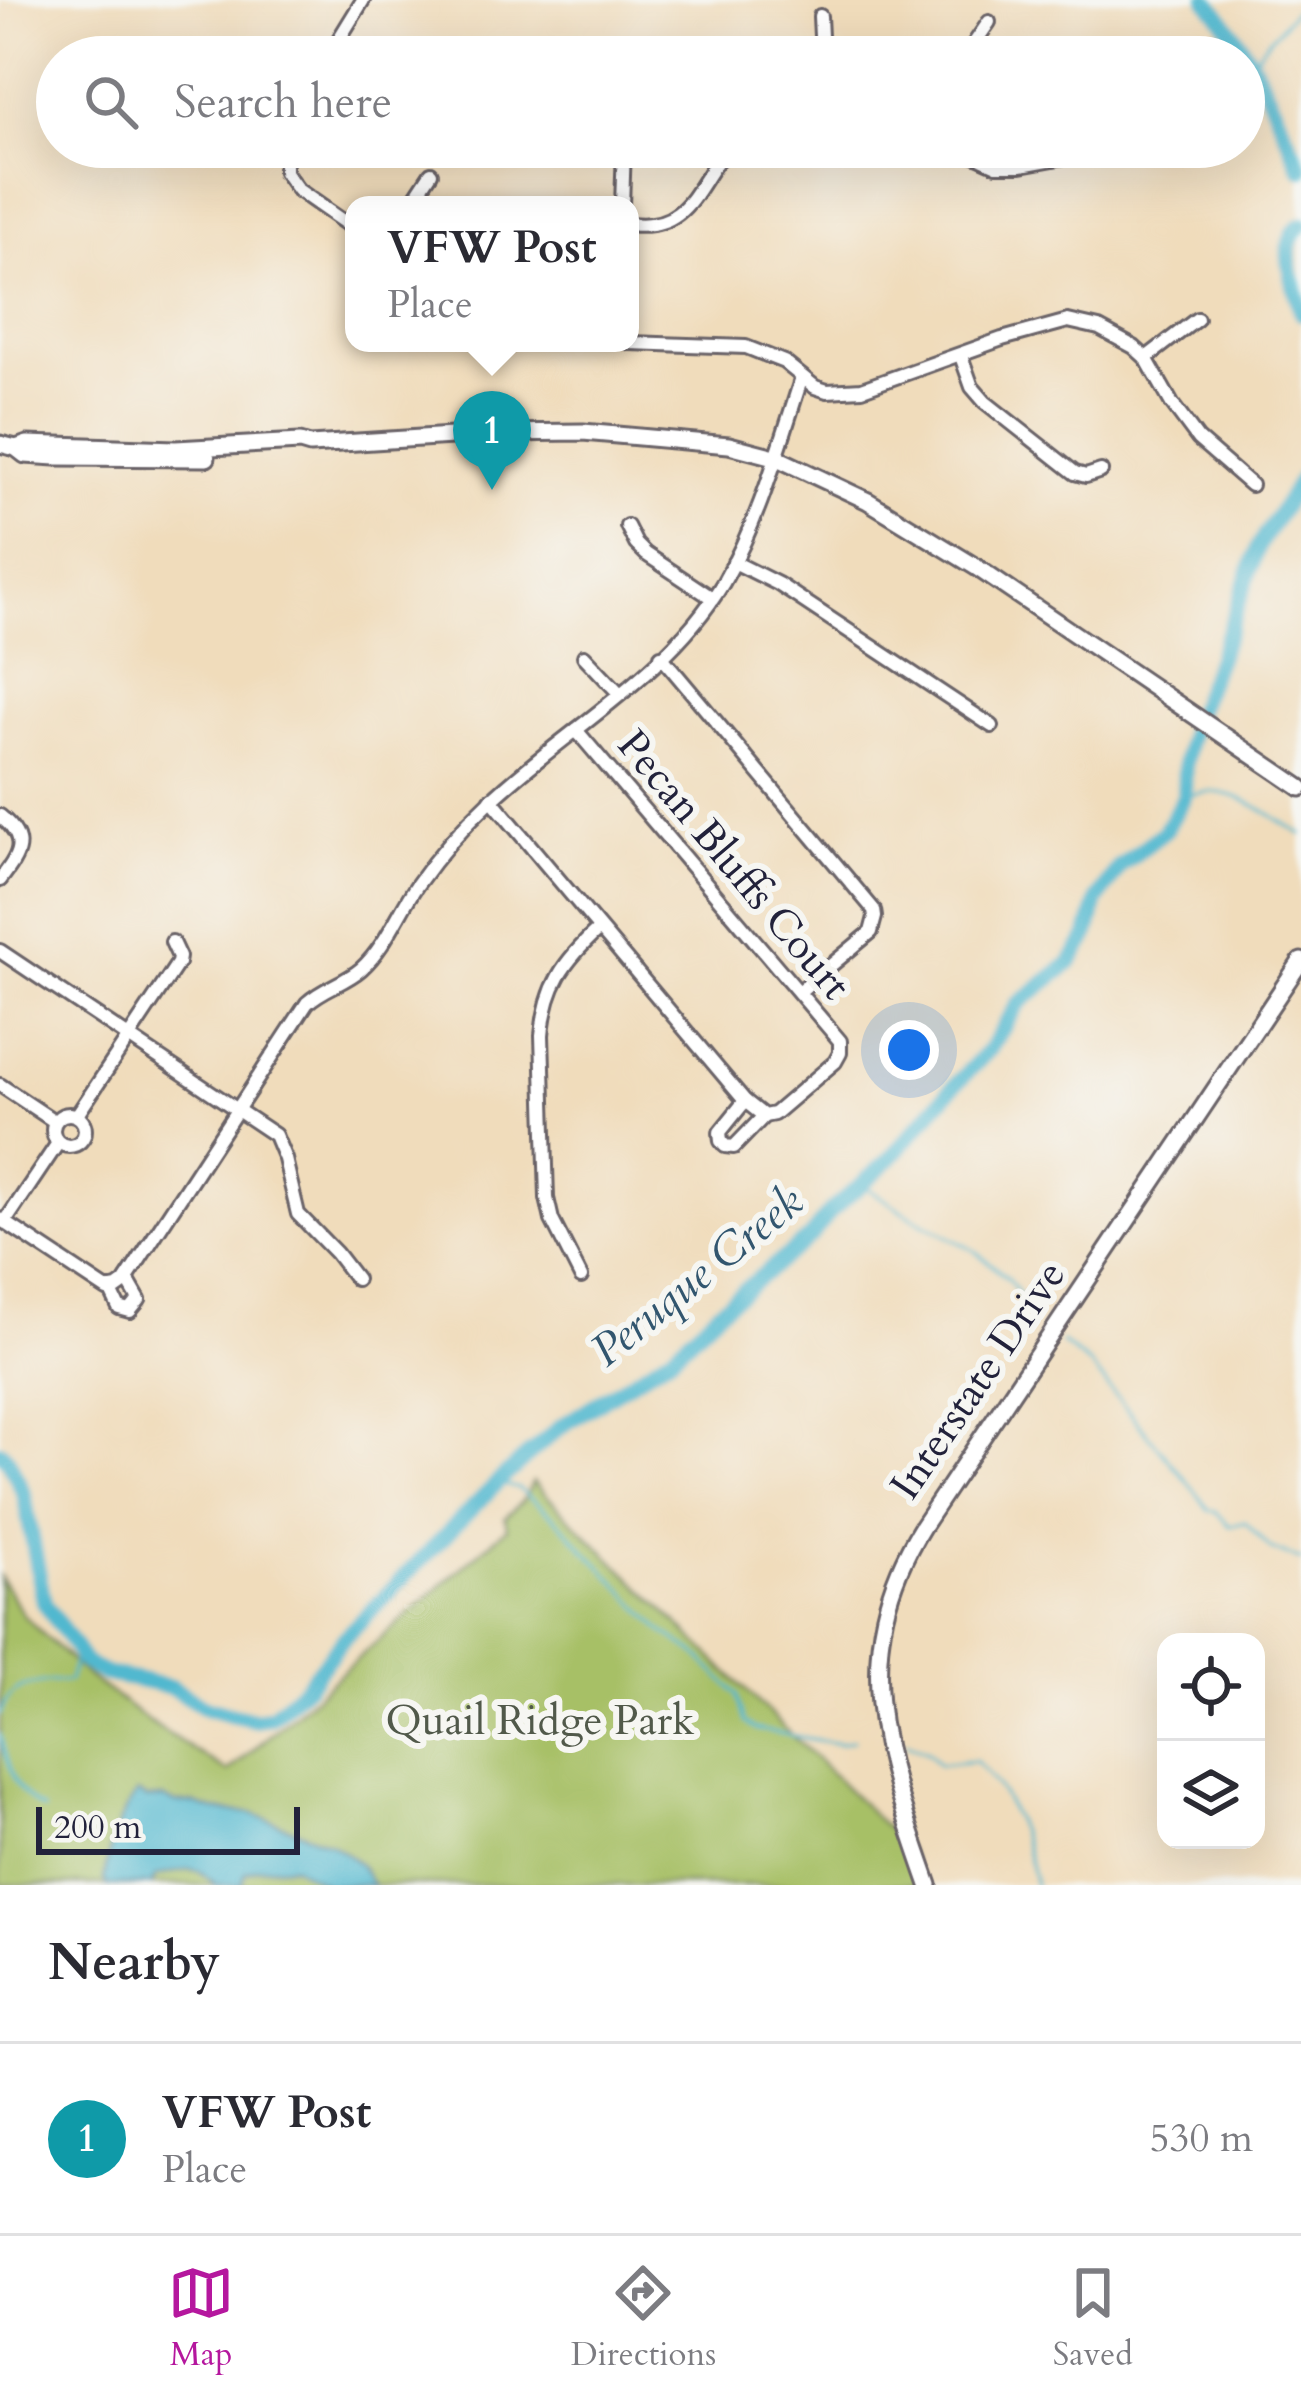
<!DOCTYPE html>
<style>
body{margin:0;font-family:Cardo,serif;background:#f7f7f7;color:#2b2b33}
.controls{position:absolute;right:36px;bottom:36px;display:grid;overflow:hidden;border-radius:24px;box-shadow:0 12px 48px #0002}
.controls button{width:108px;height:108px;display:grid;place-items:center;padding:0;border:0;border-bottom:3px solid #e1e1e2;background:#fff;color:#2b2b33;font:60px sans-serif}
.scale{position:absolute;left:36px;bottom:30px;width:264px;box-sizing:border-box;padding-left:12px;border:6px solid #22223b;border-top:0;font-size:33px;line-height:42px;white-space:nowrap;color:#22223b;-webkit-text-stroke:9px #f6f6f2;paint-order:stroke}
.you{position:absolute;left:909px;top:1050px;width:42px;height:42px;margin:-30px;border:9px solid #fff;border-radius:50%;background:#1a73e8;box-shadow:0 0 0 18px #1a73e833}
.badge{display:grid;place-items:center;width:78px;height:78px;border-radius:50%;background:#b5179e;color:#fff;font-size:39px;font-weight:700}
.pin{position:absolute;translate:-50% -99px;filter:drop-shadow(0 3px 6px #0008)}
.pin::after{content:'';position:absolute;top:63px;width:42px;height:36px;background:inherit;clip-path:polygon(0 0,100% 0,50% 100%)}
.popup{position:absolute;left:345px;top:196px;width:294px;height:156px;box-sizing:border-box;display:grid;place-content:center;border-radius:24px;background:#fff;filter:drop-shadow(0 3px 9px #0005);font-size:39px;white-space:nowrap;color:#7c7c81}
.popup b{font-size:45px;color:#2b2b33}
.popup::after{content:'';position:absolute;left:50%;top:100%;margin-left:-24px;border:24px solid transparent;border-top-color:#fff}
.list{margin:0;padding:0;list-style:none}
h2{display:flex;justify-content:space-between;align-items:center;height:156px;margin:0;padding:0 48px;font-size:51px}
h2 small{font-size:39px;font-weight:400;color:#7c7c81}
.list li{display:grid;grid-template-columns:78px 1fr auto;gap:36px;align-items:center;box-sizing:border-box;height:192px;padding:0 48px;border-top:3px solid #e1e1e2}
.list b{display:block;font-size:45px;white-space:nowrap}
.list p{margin:0;font-size:39px;white-space:nowrap;color:#7c7c81}
.list em{font-size:39px;font-style:normal;color:#7c7c81}
.icon{flex:none;width:66px;height:66px;fill:none;stroke:currentColor;stroke-width:2;stroke-linecap:round;stroke-linejoin:round}
.map{position:relative;flex:none;width:1301px;height:1885px;overflow:hidden}
.search{position:absolute;background:#fff;box-shadow:0 12px 48px #0002;left:36px;right:36px;top:36px;height:132px;display:flex;align-items:center;gap:30px;box-sizing:border-box;padding:0 42px;border-radius:66px;color:#7c7c81;font-size:45px}
.sheet{height:348px;background:#fff}
nav{display:flex;justify-content:space-around;align-items:center;box-sizing:border-box;height:168px;border-top:3px solid #e1e1e2;background:#fff;font-size:33px;color:#7c7c81}
nav a{display:grid;justify-items:center;gap:6px}
nav .on{color:#b5179e}
.map>svg:first-child{display:block}
</style>
<div class="map">
<svg width="1301" height="1885" viewBox="0 0 1301 1885">
<rect width="100%" height="100%" fill="#f6f6f2"/>
<filter id="ink" filterUnits="userSpaceOnUse"><feTurbulence type="fractalNoise" baseFrequency=".00833" numOctaves="2"/><feDisplacementMap in="SourceGraphic" scale="24" xChannelSelector="R" yChannelSelector="G"/><feConvolveMatrix kernelMatrix="1 2 1 2 8 2 1 2 1" color-interpolation-filters="sRGB"/></filter>
<filter id="wash" filterUnits="userSpaceOnUse"><feTurbulence type="fractalNoise" baseFrequency=".004" numOctaves="4" result="noise"/><feDisplacementMap in="SourceGraphic" scale="48" xChannelSelector="R" yChannelSelector="G"/><feGaussianBlur stdDeviation="2.7" result="paint"/><feColorMatrix in="noise" values="0 0 0 0 0 0 0 0 0 0 0 0 0 0 0 0 0 1.4 0 .05"/><feComposite in="paint" operator="in"/></filter>
<g filter="url(#wash)">
<rect width="100%" height="100%" fill="#f0dcbb"/>
<!-- green -->
<path fill="#a7c066" stroke="#647150" stroke-width="3" d="M533,1482L908,1849L922,1885H0V1577L24,1616L85,1674L148,1721L228,1772L507,1528L505,1518L523,1500Z"/>
<!-- water -->
<path fill="#51b8cf" stroke="#3a6d85" stroke-width="3" d="M137,1793L147,1799L164,1798L175,1803H192L213,1810L251,1813L304,1833L332,1844L348,1855L361,1866L373,1885H327L292,1866L257,1868L245,1873L241,1885H217L199,1871L189,1869L156,1876L151,1885H107L104,1880C108,1851 118,1816 137,1793Z"/>
<g fill="none" stroke-linecap="round" stroke-linejoin="round">
<!-- stream -->
<g stroke="#51b8cf" stroke-width="3">
<path d="M1253,64L1259,51L1301,3"/>
<path d="M1184,797C1193,795 1204,791 1213,792C1245,794 1275,818 1301,834"/>
<path d="M861,1184L912,1217L977,1252L1008,1279L1036,1319"/>
<path d="M1062,1343L1090,1365L1196,1492L1208,1509L1216,1512L1230,1526L1245,1522L1271,1549L1301,1560"/>
<path d="M497,1483L519,1489L553,1516L661,1630L695,1653L737,1694L745,1722L755,1729L840,1744L853,1740"/>
<path d="M0,1715C9,1681 40,1682 69,1681L77,1653"/>
<path d="M0,1734C6,1763 16,1797 44,1810"/>
<path d="M906,1743L928,1752L939,1765L975,1761C1010,1793 1025,1839 1035,1885"/>
</g>
<!-- river -->
<g stroke="#51b8cf" stroke-width="16">
<path d="M1207,0C1251,48 1276,110 1301,169"/>
<path d="M1301,225C1276,243 1296,287 1301,313"/>
<path d="M0,1451L8,1459L24,1494L44,1602L85,1663L105,1674L171,1687L204,1707L233,1715L257,1720L272,1716L307,1685L343,1639L497,1483L560,1427L673,1354L719,1310L810,1237L831,1211L889,1160L950,1090L990,1049L1018,1004L1070,963L1087,938L1097,901L1120,866L1165,831L1184,797L1185,761L1192,723L1229,630L1259,545L1301,478"/>
</g>
</g>
</g>
<g filter="url(#ink)">
<g fill="none" stroke-linecap="round" stroke-linejoin="round">
<!-- minor casing -->
<g stroke="#6a6368" stroke-width="18">
<g id="minor">
<path d="M820,16L822,57"/>
<path d="M328,57L363,0"/>
<path d="M965,57L989,22"/>
<path d="M285,147V172L298,190L354,229"/>
<path d="M957,147L997,165H1021L1114,148"/>
<path d="M410,205L431,173"/>
<path d="M622,205L624,147"/>
<path d="M630,224C690,232 696,183 728,147"/>
<path d="M630,343L746,347L784,362L815,387L827,391L862,389L1002,339L1068,321L1099,328L1134,347L1146,358L1172,404L1198,439L1251,485"/>
<path d="M961,356L972,387L985,402L1075,473L1086,476L1101,471"/>
<path d="M1146,358L1197,319"/>
<path d="M627,526L636,544L646,554L712,598"/>
<path d="M734,562L778,584L992,726"/>
<path d="M584,656L620,694"/>
<path d="M661,656L874,910L875,917L871,932L799,992"/>
<path d="M491,799L745,1101L764,1116L774,1114L835,1062L840,1053V1041L576,730"/>
<path d="M0,816C30,840 19,855 0,880"/>
<path d="M0,951L275,1135L285,1159L298,1214L336,1253L356,1279"/>
<path d="M0,1085L54,1121"/>
<path d="M745,1101L720,1132L721,1141L725,1146L734,1147L764,1116"/>
<circle cx="69" cy="1130" r="16"/>
<path d="M77,1115L178,963L179,957L172,942"/>
<path d="M0,1219L107,1290L117,1288L124,1283L307,1003C323,988 345,983 361,969C385,948 399,911 417,885C438,855 462,827 489,802C565,730 668,675 723,583C760,519 779,447 802,377"/>
<path d="M5,1222L58,1143"/>
<path d="M581,1277L552,1220L547,1198L542,1035C546,986 564,961 599,929"/>
<path d="M110,1289L119,1308L130,1311L139,1300L127,1279"/>
</g>
</g>
<!-- major casing -->
<g stroke="#6a6368" stroke-width="21">
<g id="major">
<path d="M0,444L16,448L25,455L56,457L207,458"/>
<path d="M16,448L27,444L176,449L300,442L310,445L500,433L583,432L729,445L775,457L868,501L976,567L1301,788"/>
<path d="M929,1885C885,1759 845,1651 922,1527L1301,961"/>
</g>
</g>
<!-- minor -->
<use href="#minor" stroke="#fff" stroke-width="12"/>
<!-- major -->
<use href="#major" stroke="#fff" stroke-width="15"/>
</g>
</g>
<g text-anchor="middle" dominant-baseline="central" stroke-width="12" stroke-linejoin="round" paint-order="stroke">
<!-- street labels -->
<g font-size="42" fill="#22223b" stroke="#f6f6f2">
<text transform="translate(734 865) rotate(50)">Pecan Bluffs Court</text>
<text transform="translate(978 1380) rotate(-56)">Interstate Drive</text>
</g>
<!-- park labels -->
<g font-size="42" fill="#51594a" stroke="#f6f6f2">
<text x="540" y="1720">Quail Ridge Park</text>
</g>
<!-- water labels -->
<g font-size="45" font-style="italic" fill="#32566f" stroke="#f6f6f2">
<text transform="translate(697 1276) rotate(-39)">Peruque Creek</text>
</g>
</g>
</svg>
<div class="controls">
<button><svg class="icon" aria-label="locate" viewBox="0 0 24 24"><circle cx="12" cy="12" r="6"/><path d="M12 2v4M12 18v4M2 12h4M18 12h4"/></svg></button>
<button><svg class="icon" aria-label="layers" viewBox="0 0 24 24"><path d="M12 4l9 5-9 5-9-5zM3 14l9 5 9-5"/></svg></button>
</div>
<div class="scale">200 m</div>
<div class="you"></div>
<div class="pin badge" style="left:492px;top:490px;background:#0f9aa8">1</div>
<div class="popup"><b>VFW Post</b>Place</div>
<div class="search"><svg class="icon" aria-label="search" viewBox="0 0 24 24"><circle cx="10" cy="10" r="6"/><path d="M15 15l6 6"/></svg>Search here</div>
</div>
<section class="sheet">
<h2>Nearby<small></small></h2>
<ul class="list">
<li><span class="badge" style="background:#0f9aa8">1</span><div><b>VFW Post</b><p>Place</p></div><em>530 m</em></li>
</ul>
</section>
<nav>
<a class="on"><svg class="icon" aria-label="map" viewBox="0 0 24 24"><path d="M3 6l6-2 6 2 6-2v14l-6 2-6-2-6 2zM9 4v14M15 6v14"/></svg>Map</a>
<a><svg class="icon" aria-label="directions" viewBox="0 0 24 24"><path d="M12 3l9 9-9 9-9-9zM9 14v-3h6M13 9l2 2-2 2"/></svg>Directions</a>
<a><svg class="icon" aria-label="saved" viewBox="0 0 24 24"><path d="M7 4h10v16l-5-4-5 4z"/></svg>Saved</a>
</nav>
